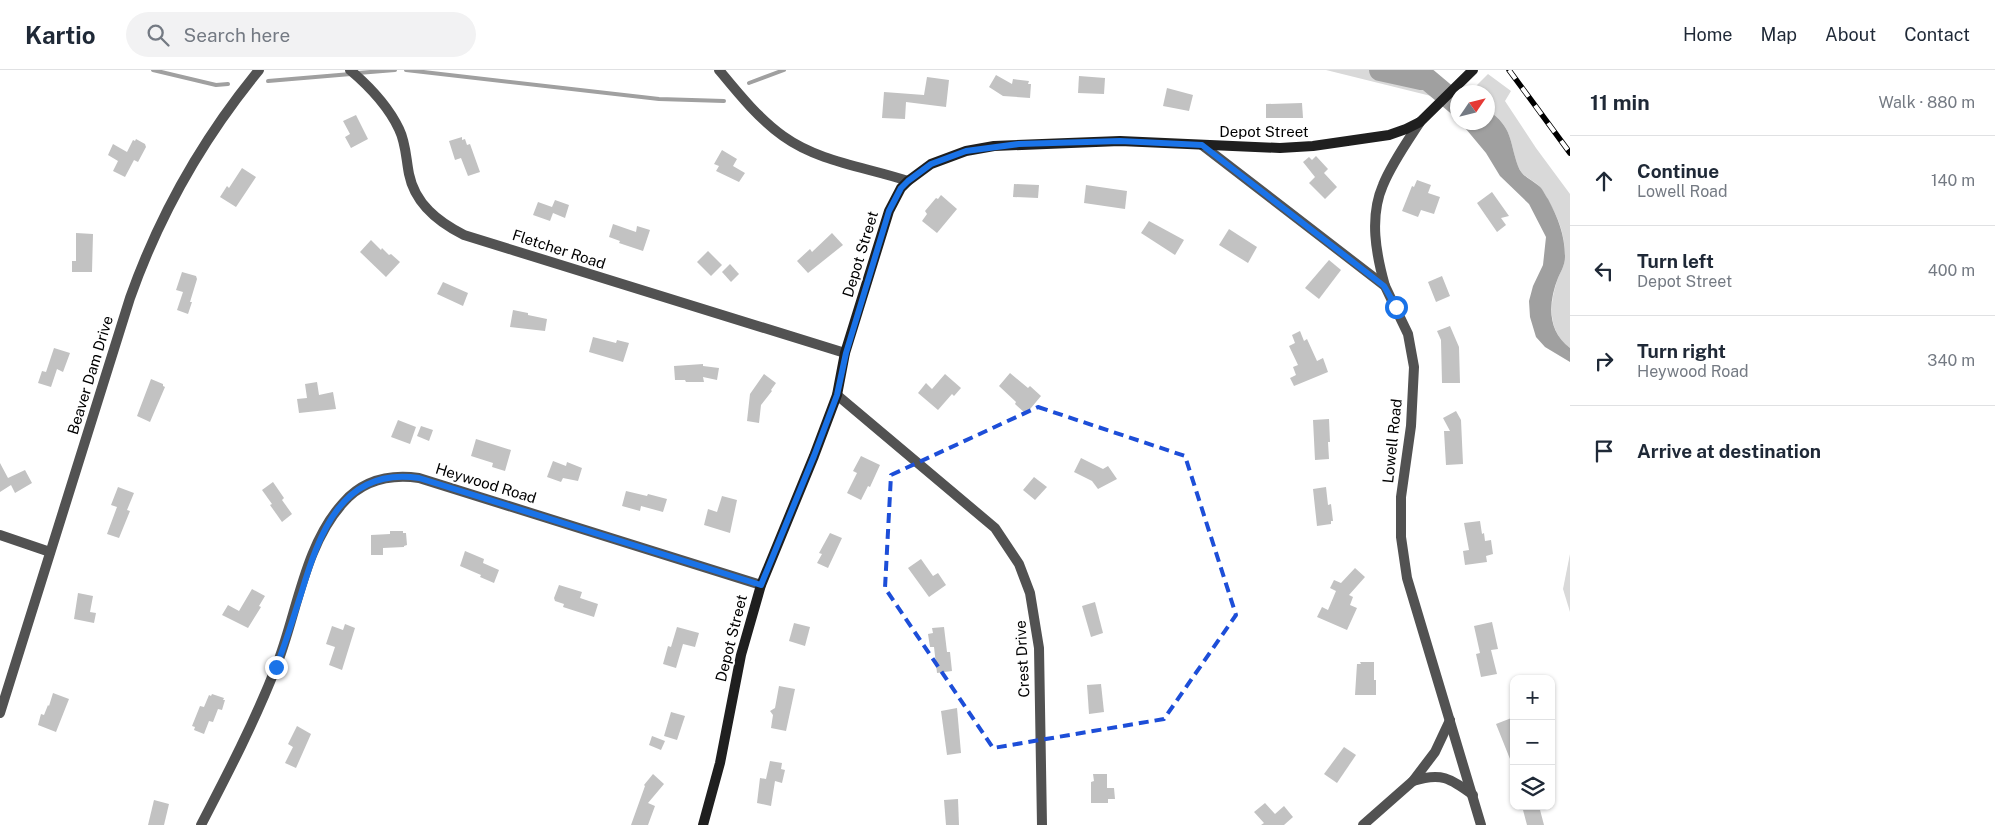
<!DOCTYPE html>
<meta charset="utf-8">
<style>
body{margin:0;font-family:"Public Sans",sans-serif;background:#f2f2f3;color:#1f2937}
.controls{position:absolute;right:15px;bottom:15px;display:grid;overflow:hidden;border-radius:10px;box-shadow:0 1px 4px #0004}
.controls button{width:45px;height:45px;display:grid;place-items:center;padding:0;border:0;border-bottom:1px solid #e0e1e3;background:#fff;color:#1f2937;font:25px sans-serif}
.compass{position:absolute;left:1450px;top:15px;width:45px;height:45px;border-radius:50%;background:#fff;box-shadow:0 1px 4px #0004;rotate:55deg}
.stop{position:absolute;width:15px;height:15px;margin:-11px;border:4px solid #1a73e8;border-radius:50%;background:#fff}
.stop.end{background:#1a73e8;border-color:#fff;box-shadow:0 1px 5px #0008}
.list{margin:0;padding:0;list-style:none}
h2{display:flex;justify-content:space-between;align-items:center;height:65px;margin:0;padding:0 20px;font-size:21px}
h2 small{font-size:16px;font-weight:400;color:#747a83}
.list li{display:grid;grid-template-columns:32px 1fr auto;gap:15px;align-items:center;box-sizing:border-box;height:90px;padding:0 20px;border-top:1px solid #e0e1e3}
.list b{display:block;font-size:19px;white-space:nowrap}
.list p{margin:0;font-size:16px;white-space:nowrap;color:#747a83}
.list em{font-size:16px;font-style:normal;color:#747a83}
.icon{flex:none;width:28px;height:28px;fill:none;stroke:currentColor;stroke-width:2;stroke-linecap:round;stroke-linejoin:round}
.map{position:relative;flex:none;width:1570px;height:755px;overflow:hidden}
header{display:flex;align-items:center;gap:30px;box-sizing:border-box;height:70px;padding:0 25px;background:#fff;border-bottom:1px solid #e0e1e3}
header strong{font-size:24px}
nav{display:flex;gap:28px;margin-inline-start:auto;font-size:18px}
.search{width:350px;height:45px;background:#f2f2f3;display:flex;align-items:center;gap:12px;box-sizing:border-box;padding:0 18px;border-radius:28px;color:#747a83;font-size:19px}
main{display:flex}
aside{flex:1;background:#fff}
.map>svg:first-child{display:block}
</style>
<header>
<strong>Kartio</strong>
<div class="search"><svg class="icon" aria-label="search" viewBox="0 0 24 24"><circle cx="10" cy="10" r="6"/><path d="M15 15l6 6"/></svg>Search here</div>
<nav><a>Home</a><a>Map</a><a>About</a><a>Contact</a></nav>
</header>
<main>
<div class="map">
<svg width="1570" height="755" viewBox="0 0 1570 755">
<rect width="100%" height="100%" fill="#fff"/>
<!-- green -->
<g fill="#d9d9d9">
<path d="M1326,0H1412L1431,26Z"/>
<path d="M1488,4L1511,21L1505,31L1536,78L1570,124V278C1547,261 1549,233 1558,208C1561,201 1565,195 1565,187C1565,165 1559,148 1547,129C1545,125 1543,120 1539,116C1532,109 1522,107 1518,96C1509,70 1513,58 1488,40V22H1470Z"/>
<path d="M1570,484V542L1563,519Z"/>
</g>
<!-- water -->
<path fill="#a0a0a0" d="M1488,40C1513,58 1509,70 1518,96C1522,107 1531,109 1539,116C1543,119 1545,125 1548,129C1558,148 1565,165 1565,187C1565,195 1561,201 1558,208C1548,233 1547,261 1570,278V292L1545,277L1536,267L1530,247L1529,231L1533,216L1543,195L1546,167L1529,134L1500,106L1486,83L1461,53L1488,52Z"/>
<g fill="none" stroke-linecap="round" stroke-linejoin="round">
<!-- stream -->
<g stroke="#a0a0a0" stroke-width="4">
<path d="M153,0L216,15L228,14"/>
<path d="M406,0L659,29L724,31"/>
<path d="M358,3L395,0"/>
<path d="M268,11L351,4"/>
<path d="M749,13L784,0"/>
</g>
<!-- river -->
<path stroke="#a0a0a0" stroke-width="22" d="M1380,0L1421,9H1427L1458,35"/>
</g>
<!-- building -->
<g fill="#c2c2c2">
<path d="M996,5L1012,14L1013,9L1029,11L1028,14H1031L1030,28L1003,26L989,17Z"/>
<path d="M1079,6L1105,8L1104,24L1078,23Z"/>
<path d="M927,7L949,10L946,37L906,32L905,49L882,48L884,22L924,25Z"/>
<path d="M1167,18L1193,25L1189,41L1163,36Z"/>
<path d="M1302,33L1303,48H1266V34Z"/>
<path d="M356,45L368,69L351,78L345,67L350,64L343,51Z"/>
<path d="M462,67V70L465,69L467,75L470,74L480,102L468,106L461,88L455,90L449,71Z"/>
<path d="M136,69L145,74L146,77L138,92L134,90L125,107L113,101L118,91L108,85L113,74L127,82L133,70L135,71Z"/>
<path d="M722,80L737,89L733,96L745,103L739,112L716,101L719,96L714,94Z"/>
<path d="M1316,86L1328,99L1324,103L1337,117L1325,129L1309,113L1315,107L1303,92L1309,87L1312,90Z"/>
<path d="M242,98L256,107L236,137L220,127L227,116L229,118Z"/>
<path d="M1417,110L1431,115L1428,123L1440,127L1434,144L1421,140L1418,147L1402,141L1412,116L1414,117Z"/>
<path d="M1014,114L1039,115L1038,128L1013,127Z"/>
<path d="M1086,115L1127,121L1125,139L1084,133Z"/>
<path d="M1492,122L1509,146L1501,148L1506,155L1497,162L1477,133Z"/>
<path d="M941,125L957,139L937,163L922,151L927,144L925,141L936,128L938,129Z"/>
<path d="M555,130L569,135L565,148L553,143L550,151L533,145L538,132L552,137Z"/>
<path d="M1149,151L1184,170L1175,185L1141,163Z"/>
<path d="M613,154L636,162L637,156L650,160L643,181L619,173L620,171L609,167Z"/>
<path d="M1229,159L1257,177L1248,193L1219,175Z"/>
<path d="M76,163L93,164L92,202H72V191H76Z"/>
<path d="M832,163L843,175L808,203L797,191L810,179L812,182Z"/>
<path d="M371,170L381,180L382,178L389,185L391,184L400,192L386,207L360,182Z"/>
<path d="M708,181L722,195L711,206L697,192Z"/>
<path d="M1329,190L1341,200L1319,229L1305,218Z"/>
<path d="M730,194L739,204L731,212L722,202Z"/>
<path d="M182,202L196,206L197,209L190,232H192L188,244L177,240L183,222L176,220Z"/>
<path d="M1442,206L1450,226L1436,232L1428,212Z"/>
<path d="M443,212L468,223L463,236L437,224Z"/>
<path d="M513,240L528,243V245L547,249L545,261L510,257Z"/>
<path d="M1450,256L1459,277L1460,313H1442L1441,270L1437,261Z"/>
<path d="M1300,261L1304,271L1307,269L1317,291L1323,288L1328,302L1294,316L1290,308L1296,305L1293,297L1298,295L1289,276L1295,273L1292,265Z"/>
<path d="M593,267L616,273L617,270L629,273L623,292L589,282Z"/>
<path d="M54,278L70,283L63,302L57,299L51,317L38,313L42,301L46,302Z"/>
<path d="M703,294V296L719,298L717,310L703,307L704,312H686L685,310H675L674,296Z"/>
<path d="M1010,303L1028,318L1030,316L1041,326L1026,344L1015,334L1016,332L999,316Z"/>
<path d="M764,304L776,313L771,320L772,321L761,335L759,353L747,351L750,324Z"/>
<path d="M945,304L961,318L954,326L952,324L938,340L918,323L926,313L932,319Z"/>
<path d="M151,309L163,314V316L165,317L150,352L137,346Z"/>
<path d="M317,312L319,325L333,322L336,339L299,343L297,329L307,328L305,314Z"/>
<path d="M1456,341L1461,350L1463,394L1446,395L1444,361H1450L1443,348Z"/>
<path d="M1329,349L1330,372H1328L1329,389L1315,390L1313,350Z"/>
<path d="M398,350L416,357L410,374L391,367Z"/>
<path d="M421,356L433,360L429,371L417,366Z"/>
<path d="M476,369L511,380L505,401L492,397L493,393L471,386Z"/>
<path d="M861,386L880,395L870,417L868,416L861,430L847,423L857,403L853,401Z"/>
<path d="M1081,388L1103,399L1108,396L1117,409L1098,419L1092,411L1074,402Z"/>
<path d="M553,391L566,396L567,392L582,398L578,411L563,408L561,412L547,407Z"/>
<path d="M0,393L8,408L25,400L32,413L15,423L11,415L0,422Z"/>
<path d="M1034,407L1047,417L1035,430L1023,420Z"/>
<path d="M273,412L284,428L282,430L292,444L282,452L270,435L272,434L262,420Z"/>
<path d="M118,417L134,423L127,440L130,441L119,468L107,464L117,437L111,435Z"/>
<path d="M1326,417L1328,435L1331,434L1333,451H1331V454L1317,456L1313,419Z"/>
<path d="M626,421L647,426L648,424L667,429L663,442L641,436L640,441L622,436Z"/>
<path d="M722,426L737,430L730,463L704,455L708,439L717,442Z"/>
<path d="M1480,451L1482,464L1484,463L1485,471L1491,470L1493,484L1486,486L1487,492L1465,495L1463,481L1469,480L1464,453Z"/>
<path d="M390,461H403V463H406L407,475L404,476V477L383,478V485H371V465L390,464Z"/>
<path d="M830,463L842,468L828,498L817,493L822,484L819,483Z"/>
<path d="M465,481L484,489L483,493L499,500L494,513L480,507L481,505L460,496Z"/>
<path d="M921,489L933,506L938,503L946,515L929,527L908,498Z"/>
<path d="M1355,498L1365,507L1349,525L1353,527L1350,535L1357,538L1347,560L1317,547L1322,537L1328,540L1336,521L1330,518L1334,510L1341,513Z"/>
<path d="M559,515L582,522L580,528L598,534L594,547L563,537L564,534L555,531L554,528Z"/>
<path d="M252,519L265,526L259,536L261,537L248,558L222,545L228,535L239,541Z"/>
<path d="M78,523L93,526L90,542L96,543L94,553L74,549Z"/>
<path d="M1095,532L1103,563L1091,567L1082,536Z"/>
<path d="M1492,552L1498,579L1491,580L1497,604L1481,607L1476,584L1480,583L1474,556Z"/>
<path d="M794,553L810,557L805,576L789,571Z"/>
<path d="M345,554L355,558L342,600L329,595L335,577L326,574L332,556L343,560Z"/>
<path d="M677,557L699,563L695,577L683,574L676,598L663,594L668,576L671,577Z"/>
<path d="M944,557L947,582H950L952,601L937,603L934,577H930L928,564L933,563L932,558Z"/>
<path d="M1360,592H1374V610H1376V625H1355L1357,594H1361Z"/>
<path d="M1101,614L1104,642L1089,644L1087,615Z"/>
<path d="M779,616L795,619L786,661L771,658L773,645L770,641L775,638Z"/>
<path d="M53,623L69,629L56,662L38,655L41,644L44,645L48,635L49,636Z"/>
<path d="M212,624L224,628L223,630H225L222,640L218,639L213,652L209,651L204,664L194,660L195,657L192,656L200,636L204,637L209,625L211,626Z"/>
<path d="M957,638L961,683L947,685L941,641Z"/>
<path d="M671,642L685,646L677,670L664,666Z"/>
<path d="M1514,647V694H1512L1496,654Z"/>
<path d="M297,656L311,664L296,698L285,693L293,677L288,674Z"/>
<path d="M652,666L665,671L661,680L649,675Z"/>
<path d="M1344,677L1356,685L1337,713L1324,704Z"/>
<path d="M770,691L782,693L781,699L785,700L782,713L775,711L771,736L757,733L760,708L766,709Z"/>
<path d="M653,704L664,714L648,733L655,736L648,755H631L645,716L644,715Z"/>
<path d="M1093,704H1107V718H1114L1115,729H1108V733H1091V712L1094,711Z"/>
<path d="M958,729L959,755H946L944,730Z"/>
<path d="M154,730L169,734L164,755H148Z"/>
<path d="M1265,733L1275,744L1284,736L1293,747L1284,755H1261L1264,753L1254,742Z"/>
<path d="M1527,736H1539L1544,755H1527L1523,740L1527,739Z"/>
</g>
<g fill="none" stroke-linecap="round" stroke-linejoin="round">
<!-- minor -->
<g stroke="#525252" stroke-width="10">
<path d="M350,0C369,16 388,36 399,59C406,73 406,89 409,104C415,134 438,152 464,165L845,283"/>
<path d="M837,325L995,458L1019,494L1030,523L1039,578L1042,755"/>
<path d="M0,465L50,482"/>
<path d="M0,643L130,228C159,146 204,67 259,0"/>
<path d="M1413,711C1441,702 1450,708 1473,725"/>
<path d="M201,755C228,703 255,651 276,597C297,544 304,476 343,433C363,410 390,404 419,408L761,515"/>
<path d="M1363,755L1413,711L1435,682L1450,650"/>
</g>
<!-- tertiary -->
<g stroke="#525252" stroke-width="10">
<path d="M719,0C738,23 758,48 783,66C819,92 866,97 908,111"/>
<path d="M1202,75L1385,216L1395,237L1408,264L1414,297L1411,356L1401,427V467L1407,508L1481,755"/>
<path d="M1385,216C1376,184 1369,147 1383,115C1392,93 1407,72 1420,52"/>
</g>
<!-- secondary -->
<path stroke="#1f1f1f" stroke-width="10" d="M703,755L720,693L741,585L761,515L814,386L837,325L845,283L889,141L901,118L908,111L931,94L966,81L994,76L1120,71L1280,78L1313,76L1389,65L1406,59L1420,52L1473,0"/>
<!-- rail casing -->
<g stroke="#000" stroke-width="5.5">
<path id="rail" d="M1509,0L1570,83"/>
</g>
<!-- rail -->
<use href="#rail" stroke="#fff" stroke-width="4" stroke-dasharray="11" stroke-linecap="butt"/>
</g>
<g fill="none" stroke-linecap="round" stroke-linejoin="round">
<!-- route -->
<path stroke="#1a73e8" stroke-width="6" d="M276,597C286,573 293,548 301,524C319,464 342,396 419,408L761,515L814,386L837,325L846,283L889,141L901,118L908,111L931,94L966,81L1019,74L1120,71L1202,75L1384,216L1396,237"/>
</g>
<!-- marked area -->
<path fill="none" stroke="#1d4ed8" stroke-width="4" stroke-dasharray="10 6" stroke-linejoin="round" d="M1038,337L1185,386L1236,545L1164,649L993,678L885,518L891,405Z"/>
<g text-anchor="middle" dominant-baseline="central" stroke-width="4" stroke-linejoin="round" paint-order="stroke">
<!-- street labels -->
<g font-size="15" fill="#000" stroke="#fff">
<text x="1264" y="61">Depot Street</text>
<text transform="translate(559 179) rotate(18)">Fletcher Road</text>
<text transform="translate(860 184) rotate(-73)">Depot Street</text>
<text transform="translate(90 305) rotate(-73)">Beaver Dam Drive</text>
<text transform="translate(1392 371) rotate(-84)">Lowell Road</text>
<text transform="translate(486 413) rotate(17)">Heywood Road</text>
<text transform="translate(731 568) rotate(-76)">Depot Street</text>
<text transform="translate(1022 589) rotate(-93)">Crest Drive</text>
</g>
</g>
</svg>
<div class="controls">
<button>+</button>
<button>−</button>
<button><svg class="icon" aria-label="layers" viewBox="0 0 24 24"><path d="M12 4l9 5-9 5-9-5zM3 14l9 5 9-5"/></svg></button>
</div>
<svg class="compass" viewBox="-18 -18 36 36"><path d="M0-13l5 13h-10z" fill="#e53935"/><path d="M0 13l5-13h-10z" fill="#747a83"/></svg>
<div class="stop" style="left:1396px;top:237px"></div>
<div class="stop end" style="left:276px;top:597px"></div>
</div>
<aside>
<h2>11 min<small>Walk · 880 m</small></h2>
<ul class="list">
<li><svg class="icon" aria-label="ahead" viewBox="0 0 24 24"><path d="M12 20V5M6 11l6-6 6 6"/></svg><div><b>Continue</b><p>Lowell Road</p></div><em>140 m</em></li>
<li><svg class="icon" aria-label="left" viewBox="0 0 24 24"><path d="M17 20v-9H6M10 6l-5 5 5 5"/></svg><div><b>Turn left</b><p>Depot Street</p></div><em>400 m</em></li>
<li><svg class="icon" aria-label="right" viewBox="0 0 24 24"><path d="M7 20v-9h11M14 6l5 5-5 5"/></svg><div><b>Turn right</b><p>Heywood Road</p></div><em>340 m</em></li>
<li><svg class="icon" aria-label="arrive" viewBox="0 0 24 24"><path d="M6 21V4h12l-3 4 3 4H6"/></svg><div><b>Arrive at destination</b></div></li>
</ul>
</aside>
</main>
